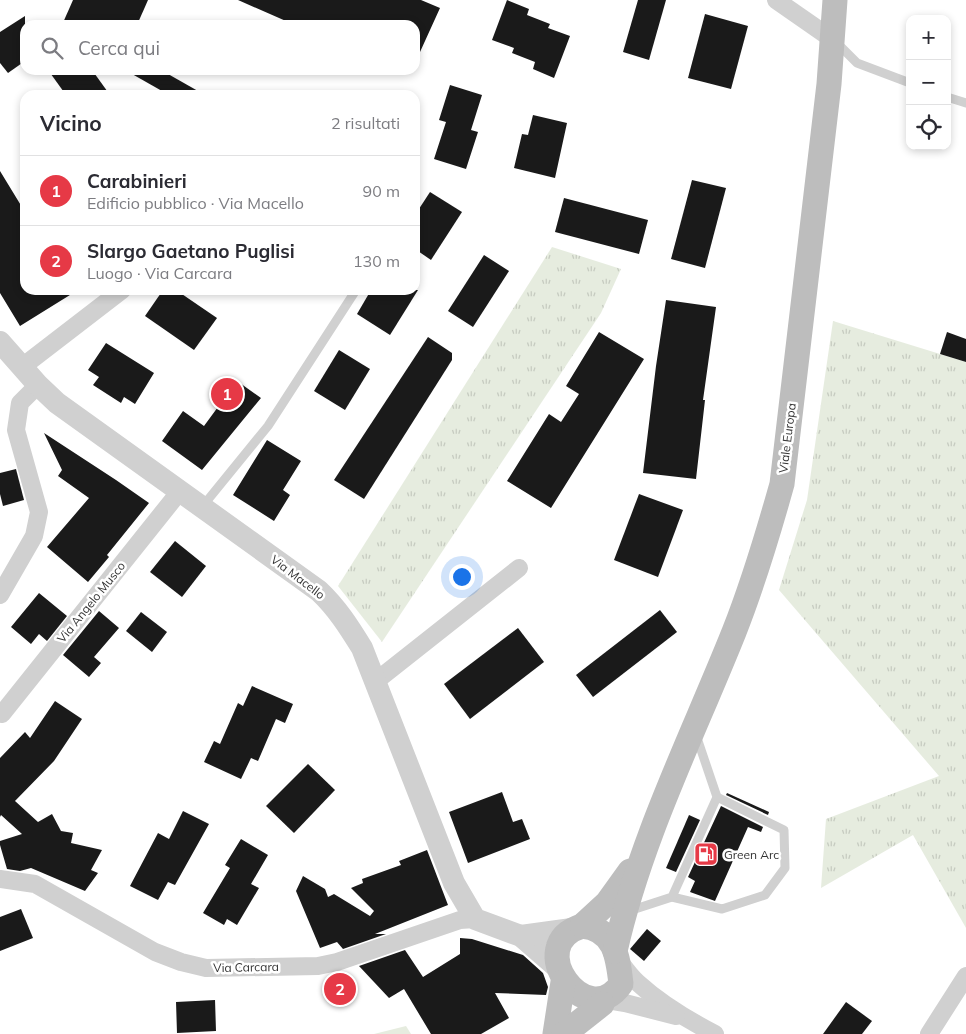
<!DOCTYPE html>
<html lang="it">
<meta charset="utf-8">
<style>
body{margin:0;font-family:Mulish,sans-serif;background:#f7f7f7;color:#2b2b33}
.controls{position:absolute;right:15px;top:15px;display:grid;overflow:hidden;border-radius:10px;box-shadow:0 2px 8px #0003}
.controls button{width:45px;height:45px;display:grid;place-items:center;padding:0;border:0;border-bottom:1px solid #e1e1e2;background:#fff;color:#2b2b33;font:25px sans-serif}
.you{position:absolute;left:461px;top:576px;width:18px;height:18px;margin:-12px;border:4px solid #fff;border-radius:50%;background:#1a73e8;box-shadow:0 0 0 8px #1a73e833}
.badge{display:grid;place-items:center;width:32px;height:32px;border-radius:50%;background:#e63946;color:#fff;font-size:16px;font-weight:700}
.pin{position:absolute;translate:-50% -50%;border:2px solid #fff;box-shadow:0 1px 5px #0006}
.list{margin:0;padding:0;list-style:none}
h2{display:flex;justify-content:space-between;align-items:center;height:65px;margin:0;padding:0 20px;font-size:21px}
h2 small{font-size:16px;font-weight:400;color:#7c7c81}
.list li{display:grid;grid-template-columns:32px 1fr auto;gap:15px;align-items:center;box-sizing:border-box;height:70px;padding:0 20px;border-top:1px solid #e1e1e2}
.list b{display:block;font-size:19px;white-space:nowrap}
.list p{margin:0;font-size:16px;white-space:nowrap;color:#7c7c81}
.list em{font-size:16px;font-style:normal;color:#7c7c81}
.icon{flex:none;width:28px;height:28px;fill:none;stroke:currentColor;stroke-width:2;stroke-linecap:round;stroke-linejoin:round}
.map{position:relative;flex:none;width:966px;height:1034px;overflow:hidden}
.search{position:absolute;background:#fff;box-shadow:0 2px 8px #0003;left:20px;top:20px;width:400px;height:55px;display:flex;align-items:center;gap:12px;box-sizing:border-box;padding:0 18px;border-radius:15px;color:#7c7c81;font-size:19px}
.panel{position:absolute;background:#fff;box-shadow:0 2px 8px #0003;left:20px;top:90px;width:400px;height:205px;border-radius:15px}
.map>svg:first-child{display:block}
</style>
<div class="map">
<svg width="966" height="1034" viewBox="0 0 966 1034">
<defs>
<pattern id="grass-tufts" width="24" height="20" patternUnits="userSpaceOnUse" patternTransform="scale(1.25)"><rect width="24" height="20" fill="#e6ecdf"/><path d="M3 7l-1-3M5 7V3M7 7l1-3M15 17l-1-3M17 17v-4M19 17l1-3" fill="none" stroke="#c6cbc0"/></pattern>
</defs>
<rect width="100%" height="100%" fill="#fff"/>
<!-- grass -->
<g fill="url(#grass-tufts)">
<path d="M552,247L621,269L601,313L382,642L338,586Z"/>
<path d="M833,321L966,362V928L913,835L821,888L826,819L939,776L779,590L807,500Z"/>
</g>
<!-- garden -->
<path fill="#e6ecdf" d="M406,1026L411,1034H374Z"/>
<!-- building -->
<g fill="#1a1a1a">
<path d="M73,0H148L137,25H62Z"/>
<path d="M238,0H421L440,8L415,63V25H295Z"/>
<path d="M507,0L529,9L527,15L550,24L548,28L570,36L554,78L533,69L535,62L512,53L514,48L492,40Z"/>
<path d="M638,0H666L649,60L623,52Z"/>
<path d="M705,14L748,26L731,89L688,78Z"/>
<path d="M25,16V61L8,73L0,63V32Z"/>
<path d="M48,70H92L110,95H66Z"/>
<path d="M125,70H161L205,95H169Z"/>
<path d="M450,85L482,95L471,130L478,132L466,169L434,159L446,122L439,120Z"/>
<path d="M533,115L567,123L555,178L514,168L522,134L528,135Z"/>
<path d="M0,171L25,212V290H78L20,326L0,293Z"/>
<path d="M692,180L726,188L705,268L671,259Z"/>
<path d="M430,192L462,212L431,260L415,249V215Z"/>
<path d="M564,198L648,220L639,254L555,232Z"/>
<path d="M484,255L509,271L473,327L448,311Z"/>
<path d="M163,290H176L217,318L194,350L145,316Z"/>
<path d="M371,290H418L390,335L357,314Z"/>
<path d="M666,300L716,307L703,400H705L696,479L643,473L656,366Z"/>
<path d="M599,332L644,359L551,508L507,481L549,414L561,422L579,394L566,386Z"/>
<path d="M947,332L966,339V362L940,354Z"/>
<path d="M428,337L452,353V360L364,499L334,480Z"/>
<path d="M106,343L154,373L135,404L124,397L121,403L93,385L99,377L88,370Z"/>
<path d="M339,350L370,369L345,410L314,391Z"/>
<path d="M237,381L261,398L202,470L162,441L183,411L204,426Z"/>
<path d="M44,433L116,480L149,503L107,555L109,557L88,582L47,547L89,498L58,476L62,470Z"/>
<path d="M267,440L301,461L283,490L290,495L274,521L233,495Z"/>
<path d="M16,469L24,500L3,506L0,494V473Z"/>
<path d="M639,494L683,510L658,577L614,560Z"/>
<path d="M175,541L206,566L182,597L150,572Z"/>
<path d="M39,593L67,616L47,641L39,634L31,644L11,627Z"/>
<path d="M660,610L677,632L593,697L576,675Z"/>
<path d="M99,611L119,628L94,657L101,663L89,677L63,655Z"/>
<path d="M141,612L167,632L152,652L126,631Z"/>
<path d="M518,628L544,662L470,719L444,684Z"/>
<path d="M252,686L293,704L285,723L276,719L258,761L251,758L241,779L204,762L214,741L220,744L238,703L243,706Z"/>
<path d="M55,701L82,719L54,761L15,801L38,822L52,814L61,831L73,833L71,843L102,850L91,870L98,873L85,891L31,868L20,871L7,869L0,845V841L22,834L1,815L0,817V758L25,732L30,738Z"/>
<path d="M308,764L335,790L294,833L266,806Z"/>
<path d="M502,792L513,822L522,819L530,839L468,863L449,812Z"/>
<path d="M727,793L769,812L768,815L726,795Z"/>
<path d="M721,806L763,827L761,832L748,827L715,901L690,892L695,881L688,877Z"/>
<path d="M183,811L209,824L175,885L168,882L158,900L130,886L158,833L169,839Z"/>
<path d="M689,815L700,820L676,872L666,868Z"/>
<path d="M241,839L268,855L251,884L259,888L237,925L227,919L224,925L203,913L230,868L225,865Z"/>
<path d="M427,850L448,905L375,934H386L343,949L337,942L320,948L296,891L303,876L325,889L328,897L334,894L370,916L374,911L351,888L363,883L362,879L401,865L399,861Z"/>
<path d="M21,909L33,938L0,951V917Z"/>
<path d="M647,929L661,941L644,961L630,949Z"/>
<path d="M460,938L472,939L523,955L543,973L548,987L546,995L495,993L509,1018L481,1034H431L404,989L389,998L359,966L405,950L423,977L460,954Z"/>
<path d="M215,1000L216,1031L177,1033L176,1002Z"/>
<path d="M846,1002L872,1021L862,1034H823Z"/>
</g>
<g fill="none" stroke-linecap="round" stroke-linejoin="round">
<!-- service -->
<g stroke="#d0d0d0" stroke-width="9">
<path d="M836,42L857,63L910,83"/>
<path d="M947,97L966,103"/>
<path d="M202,507L268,426L356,290"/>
<path d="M672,897L722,909L765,895L785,868L784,830L717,797"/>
<path d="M629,911L672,897L717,797L696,735"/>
</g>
<!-- minor -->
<g stroke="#d0d0d0" stroke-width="18">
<path d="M776,0L832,39"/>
<path d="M22,367L122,290"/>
<path d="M0,595L34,536L39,512L16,430L20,403L38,385"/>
<path d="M376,681L519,568"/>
<path d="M2,714L180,491"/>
<path d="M0,879L35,884L155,952L181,962L206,968L318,966L337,962L460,920L475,919"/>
<path d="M618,959C624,967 630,976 638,983C661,1004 688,1020 715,1034"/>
<path d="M607,1000L625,1003L676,1016"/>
<path d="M929,1034L966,976"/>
</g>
<!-- tertiary -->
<g stroke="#d0d0d0" stroke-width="22">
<path d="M0,342L38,385L57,403L319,591C337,608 349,627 362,648L454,883L475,919L521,936L559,969"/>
<path d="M521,936L572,929"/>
</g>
<!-- secondary -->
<g stroke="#bdbdbd" stroke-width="25">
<path d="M582,926C615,929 618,957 621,984C587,1034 521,945 582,926Z"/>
<path d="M582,926L607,903L630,871"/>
<path d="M615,951C640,840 692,737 734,632C753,584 768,534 782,484L829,84L835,0"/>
<path d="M555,1034L563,982"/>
<path d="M564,1034L602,1004"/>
</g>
</g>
<!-- icons -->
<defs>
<g id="fuel-square" transform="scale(1.25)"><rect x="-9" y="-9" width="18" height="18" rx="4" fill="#e63946" stroke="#fff"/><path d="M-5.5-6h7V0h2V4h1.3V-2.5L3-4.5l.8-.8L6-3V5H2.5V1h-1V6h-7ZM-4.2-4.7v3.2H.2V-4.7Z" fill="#fff"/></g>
</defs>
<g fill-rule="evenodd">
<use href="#fuel-square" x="706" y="854"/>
</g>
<g text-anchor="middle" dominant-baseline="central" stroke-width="5" stroke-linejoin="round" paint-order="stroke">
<!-- street labels -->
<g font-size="12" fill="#333" stroke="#fff">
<text transform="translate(787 438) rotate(-83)">Viale Europa</text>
<text transform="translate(298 577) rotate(37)">Via Macello</text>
<text transform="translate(91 602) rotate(-51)">Via Angelo Musco</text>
<text transform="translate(246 967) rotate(-1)">Via Carcara</text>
</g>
<!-- poi labels -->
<g font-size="12" fill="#333" stroke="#fff" text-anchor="start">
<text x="724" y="854">Green Arc</text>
</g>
</g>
</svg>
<div class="controls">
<button>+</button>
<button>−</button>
<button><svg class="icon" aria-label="locate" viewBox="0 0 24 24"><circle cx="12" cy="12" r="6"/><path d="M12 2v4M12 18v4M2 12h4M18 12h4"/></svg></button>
</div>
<div class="you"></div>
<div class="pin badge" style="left:227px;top:394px">1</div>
<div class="pin badge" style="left:340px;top:989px">2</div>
<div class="search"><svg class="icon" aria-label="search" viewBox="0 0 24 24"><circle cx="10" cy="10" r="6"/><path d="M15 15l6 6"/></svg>Cerca qui</div>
<section class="panel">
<h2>Vicino<small>2 risultati</small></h2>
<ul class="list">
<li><span class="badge">1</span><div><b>Carabinieri</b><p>Edificio pubblico · Via Macello</p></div><em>90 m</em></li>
<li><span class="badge">2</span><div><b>Slargo Gaetano Puglisi</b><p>Luogo · Via Carcara</p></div><em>130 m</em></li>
</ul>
</section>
</div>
